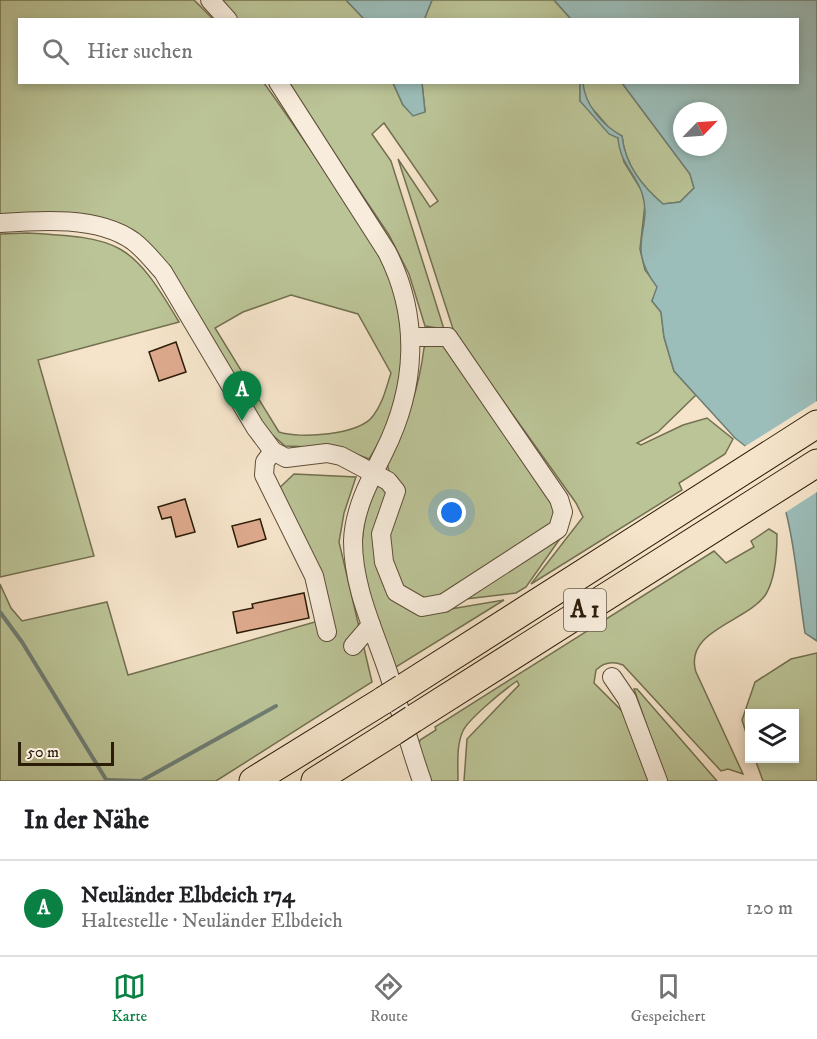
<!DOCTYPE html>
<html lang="de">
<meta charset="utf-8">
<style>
body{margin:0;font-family:"IM FELL DW Pica",serif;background:#f6f6f6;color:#202124}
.controls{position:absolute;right:18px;bottom:18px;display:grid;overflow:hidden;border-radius:0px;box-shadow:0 3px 9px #0003}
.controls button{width:54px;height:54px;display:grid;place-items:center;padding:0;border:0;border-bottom:2px solid #e0e0e0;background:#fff;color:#202124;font:30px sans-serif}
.compass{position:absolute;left:673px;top:102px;width:54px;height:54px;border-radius:50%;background:#fff;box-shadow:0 3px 9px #0003;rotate:65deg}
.scale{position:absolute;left:18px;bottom:15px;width:96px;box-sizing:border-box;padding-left:6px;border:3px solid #2b1c08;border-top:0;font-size:16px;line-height:21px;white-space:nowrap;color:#2b1c08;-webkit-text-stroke:4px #f8eddd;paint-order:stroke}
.you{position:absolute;left:452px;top:513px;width:21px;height:21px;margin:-15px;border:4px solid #fff;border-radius:50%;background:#1a73e8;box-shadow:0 0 0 9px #1a73e833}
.badge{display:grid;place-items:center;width:39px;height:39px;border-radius:50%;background:#0b8043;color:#fff;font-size:20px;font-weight:700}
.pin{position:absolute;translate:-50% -50px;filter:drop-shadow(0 2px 3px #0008)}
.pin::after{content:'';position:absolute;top:32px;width:21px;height:18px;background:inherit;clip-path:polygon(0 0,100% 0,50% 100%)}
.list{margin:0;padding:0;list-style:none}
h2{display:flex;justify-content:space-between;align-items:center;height:78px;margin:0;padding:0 24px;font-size:26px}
h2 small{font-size:20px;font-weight:400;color:#757577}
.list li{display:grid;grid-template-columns:39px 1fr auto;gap:18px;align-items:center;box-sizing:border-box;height:96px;padding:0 24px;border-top:2px solid #e0e0e0}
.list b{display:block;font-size:22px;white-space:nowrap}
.list p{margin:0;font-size:20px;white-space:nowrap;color:#757577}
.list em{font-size:20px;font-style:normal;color:#757577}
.icon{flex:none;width:33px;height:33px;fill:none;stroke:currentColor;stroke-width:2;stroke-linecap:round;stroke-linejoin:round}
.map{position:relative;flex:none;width:817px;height:781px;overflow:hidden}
.search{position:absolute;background:#fff;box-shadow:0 3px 9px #0003;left:18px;right:18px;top:18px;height:66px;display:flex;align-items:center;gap:15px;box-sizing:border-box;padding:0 21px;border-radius:0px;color:#757577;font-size:22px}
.sheet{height:174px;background:#fff}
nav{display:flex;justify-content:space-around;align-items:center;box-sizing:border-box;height:84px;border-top:2px solid #e0e0e0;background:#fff;font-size:16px;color:#757577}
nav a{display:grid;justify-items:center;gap:3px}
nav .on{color:#0b8043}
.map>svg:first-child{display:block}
</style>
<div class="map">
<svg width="817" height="781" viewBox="0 0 817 781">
<rect width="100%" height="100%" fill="#f5e4ca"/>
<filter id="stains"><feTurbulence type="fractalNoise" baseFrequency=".00333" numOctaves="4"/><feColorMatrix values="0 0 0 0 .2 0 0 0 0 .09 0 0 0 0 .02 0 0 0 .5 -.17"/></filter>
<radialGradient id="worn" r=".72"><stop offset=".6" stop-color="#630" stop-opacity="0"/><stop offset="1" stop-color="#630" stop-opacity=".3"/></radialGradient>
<!-- green -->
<g fill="#bbc497" stroke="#737050" stroke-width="1.5" fill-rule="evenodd">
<path d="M0,0H194L213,19L20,20V82L264,83C290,119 315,156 339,192C363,228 394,267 401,310C409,359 396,418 369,459L341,448L285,446L268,431L141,240L0,218ZM291,295L358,314L391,373C386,388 383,403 373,416C359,435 300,439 279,432L215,328L243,312Z"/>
<path d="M218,0H346L364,19H238Z"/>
<path d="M432,0H554L571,19L424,20Z"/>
<path d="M287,83H393L403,105L425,111L422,83H580V101L618,138L624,162L642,191L645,204L640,249L645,270L658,287L652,301L661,312L664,337L674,371L696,395L658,432L637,443L641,445L683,425L707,418L733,439L725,454L679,483L682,490L531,584L583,517L576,503L454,332L398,159L430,207L438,201L384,123L372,134L391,161L444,329L425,326L409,274L389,235Z"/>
<path d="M583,83H622L690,174L694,188L680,202L663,204C642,186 625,165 622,136L611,130L584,99Z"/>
<path d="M27,233C120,238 131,241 179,322L38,360L94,556L0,577V234Z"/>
<path d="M441,344L446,348L556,510L552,523L444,597L425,601L404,588L388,553L389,471L387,463C406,426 419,390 424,348L426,345Z"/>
<path d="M294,474L356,477L344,513L339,542L372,682L216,781H0V584L11,608L22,621L107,602L128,675L322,620L273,494Z"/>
<path d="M375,486L382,487L387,492L383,573L439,611L504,600L396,667C368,602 347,556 375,486Z"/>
<path d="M769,529L777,534C777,552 776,577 766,594C748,622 683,630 696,672L743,774L728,769L721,771L623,665C613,661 604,662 596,670L594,683L627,716L651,781H464L467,739L519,685L517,681C504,690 472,716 464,729C456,743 458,765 458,781H428L417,750L420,740L436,730L435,727L714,551L726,563L754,547L751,541Z"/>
<path d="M564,533L526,587L516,593L457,600Z"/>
<path d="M817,653V781H763L755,759L794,758V714H750L749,742L742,720L755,682L791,659Z"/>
<path d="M634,689H637L717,781H666Z"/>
</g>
<!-- water -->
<g fill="#9cbeba" stroke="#6f7d73" stroke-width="1.5" fill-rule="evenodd">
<path d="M346,0H432L424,20L364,19Z"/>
<path d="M554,0H817V641L805,633C799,597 792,506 773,478C763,463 749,448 735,438L674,371L664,337L661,312L652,301L657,287C624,244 654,230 642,193C635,172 620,164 618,138L609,134L580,101V83H583C585,105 602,125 622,136C625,165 642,186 663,204L680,202L694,188L690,174L622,83L798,82V20L571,19ZM682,111H718V147H682Z"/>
<path d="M393,83H422L425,112L413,116L403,105Z"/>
</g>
<!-- pier -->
<path fill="#f5e4ca" d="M817,401V492L783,514L772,481L744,447Z"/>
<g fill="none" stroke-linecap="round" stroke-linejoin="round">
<!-- stream -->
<g stroke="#6f7d73" stroke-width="4">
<path d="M0,612L22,642L107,781"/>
<path d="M107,780L141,781L276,706"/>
</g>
</g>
<!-- building -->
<g fill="#deaa8e" stroke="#2b1c08" stroke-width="1.5">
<path d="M176,342L186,372L159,381L149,352Z"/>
<path d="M185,499L195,532L176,537L171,517L162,519L158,507Z"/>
<path d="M260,519L266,539L238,547L232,526Z"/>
<path d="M304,593L309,618L237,633L233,612L253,608L252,604Z"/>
</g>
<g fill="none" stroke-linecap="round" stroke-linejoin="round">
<!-- minor casing -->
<g stroke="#5e4e38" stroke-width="20">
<g id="minor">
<path d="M210,0L228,20"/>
<path d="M278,82L387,252C420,317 417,386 384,452C370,480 354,509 353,541C353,588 374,630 388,672C400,708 409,745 422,781"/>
<path d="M0,223C41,220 98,216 133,241C145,250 153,261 163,272L255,427L273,451L286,458L327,453L341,456L388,481L396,491L381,534L384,562L396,592L422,607L444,603L558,529L563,512L559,499L448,337H411"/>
<path d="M273,451L265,462L264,475L314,576L327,632"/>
<path d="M353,646L371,625"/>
<path d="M612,677L627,699L658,781"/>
</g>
</g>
<!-- highway casing -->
<g stroke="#2b1c08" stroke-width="29">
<g id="highway">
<path d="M403,688L817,424"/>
<path d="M413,719L817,463"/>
<path d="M253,781L384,700"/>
<path d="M315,781L393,732"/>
</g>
</g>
<!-- minor -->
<use href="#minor" stroke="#f8eddd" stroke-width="18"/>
<!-- highway -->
<use href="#highway" stroke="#f5e4ca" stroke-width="27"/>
<!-- highway-bridge casing -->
<g stroke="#2b1c08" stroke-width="29" stroke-linecap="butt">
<g id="highway-bridge">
<path d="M384,700L403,688"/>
<path d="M393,732L413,719"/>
</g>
</g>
<!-- highway-bridge -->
<use href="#highway-bridge" stroke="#f5e4ca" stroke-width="27"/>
</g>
<g text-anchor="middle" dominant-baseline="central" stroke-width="5" stroke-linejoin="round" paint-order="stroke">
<!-- shield labels -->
<rect fill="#f8eddd" stroke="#685b48" stroke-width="1.5" x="564" y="589" width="42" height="42" rx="4.5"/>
<g font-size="24" font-weight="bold" fill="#2b1c08">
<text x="585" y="610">A 1</text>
</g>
</g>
<rect width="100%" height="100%" filter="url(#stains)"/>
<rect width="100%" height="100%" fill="url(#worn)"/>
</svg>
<div class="controls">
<button><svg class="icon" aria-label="layers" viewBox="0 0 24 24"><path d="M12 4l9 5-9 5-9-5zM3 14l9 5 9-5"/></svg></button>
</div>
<svg class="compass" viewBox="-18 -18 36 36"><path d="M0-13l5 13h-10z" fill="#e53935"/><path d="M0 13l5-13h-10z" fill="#757577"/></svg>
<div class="scale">50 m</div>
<div class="you"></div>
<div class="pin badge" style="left:242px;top:421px">A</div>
<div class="search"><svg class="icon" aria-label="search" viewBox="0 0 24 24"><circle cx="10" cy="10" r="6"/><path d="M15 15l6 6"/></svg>Hier suchen</div>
</div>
<section class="sheet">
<h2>In der Nähe<small></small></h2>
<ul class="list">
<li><span class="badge">A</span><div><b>Neuländer Elbdeich 174</b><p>Haltestelle · Neuländer Elbdeich</p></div><em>120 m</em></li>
</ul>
</section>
<nav>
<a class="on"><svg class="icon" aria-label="map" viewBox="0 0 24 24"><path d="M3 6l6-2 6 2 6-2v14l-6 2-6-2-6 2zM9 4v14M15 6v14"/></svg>Karte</a>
<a><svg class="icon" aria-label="directions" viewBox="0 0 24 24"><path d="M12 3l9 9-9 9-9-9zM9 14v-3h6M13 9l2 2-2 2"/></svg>Route</a>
<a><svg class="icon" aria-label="saved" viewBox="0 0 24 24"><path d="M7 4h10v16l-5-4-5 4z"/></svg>Gespeichert</a>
</nav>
